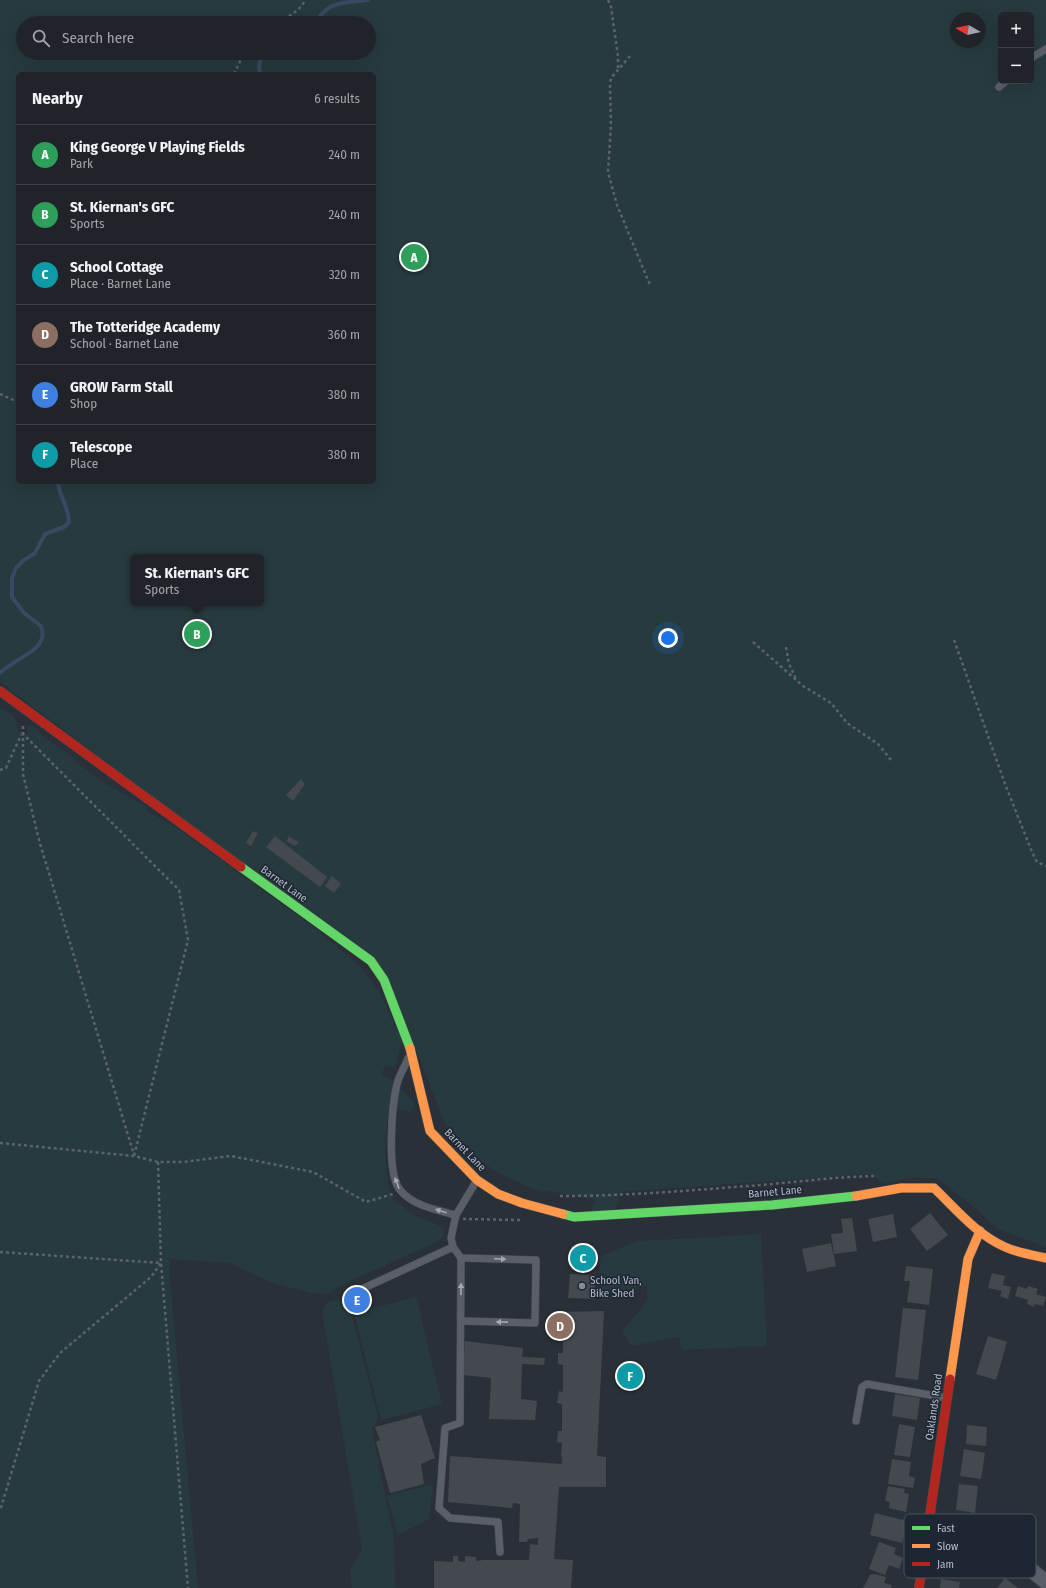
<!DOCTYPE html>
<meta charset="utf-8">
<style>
body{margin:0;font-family:"Fira Sans Condensed",sans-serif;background:#2d3036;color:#f1f3f6}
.controls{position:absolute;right:12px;top:12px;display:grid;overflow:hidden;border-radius:6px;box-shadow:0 4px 16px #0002}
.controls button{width:36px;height:36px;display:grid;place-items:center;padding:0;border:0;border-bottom:1px solid #3d4147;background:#20242a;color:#f1f3f6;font:20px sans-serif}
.compass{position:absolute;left:950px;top:12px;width:36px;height:36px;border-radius:50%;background:#20242a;box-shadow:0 4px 16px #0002;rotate:279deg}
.you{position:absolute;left:668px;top:638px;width:14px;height:14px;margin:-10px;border:3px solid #fff;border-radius:50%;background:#1a73e8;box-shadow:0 0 0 6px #1a73e833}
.badge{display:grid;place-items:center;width:26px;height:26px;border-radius:50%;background:#848b96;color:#fff;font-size:13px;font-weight:700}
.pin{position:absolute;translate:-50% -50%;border:2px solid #fff;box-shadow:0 1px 4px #0006}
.popup{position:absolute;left:130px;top:554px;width:134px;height:52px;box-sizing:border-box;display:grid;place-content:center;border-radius:6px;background:#20242a;filter:drop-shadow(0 1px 3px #0005);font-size:13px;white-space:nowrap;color:#a2a4a8}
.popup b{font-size:15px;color:#f1f3f6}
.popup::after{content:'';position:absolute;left:50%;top:100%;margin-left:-8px;border:8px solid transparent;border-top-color:#20242a}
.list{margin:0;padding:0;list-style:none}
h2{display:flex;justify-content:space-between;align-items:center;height:52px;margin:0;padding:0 16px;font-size:17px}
h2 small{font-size:13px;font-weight:400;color:#a2a4a8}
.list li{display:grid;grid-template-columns:26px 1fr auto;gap:12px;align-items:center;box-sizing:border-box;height:60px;padding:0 16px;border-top:1px solid #3d4147}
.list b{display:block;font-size:15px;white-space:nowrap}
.list p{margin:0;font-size:13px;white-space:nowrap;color:#a2a4a8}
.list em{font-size:13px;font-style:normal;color:#a2a4a8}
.icon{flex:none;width:22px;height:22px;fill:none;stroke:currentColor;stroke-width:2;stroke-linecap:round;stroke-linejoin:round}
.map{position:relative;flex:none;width:1046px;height:1588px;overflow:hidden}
.search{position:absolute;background:#20242a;box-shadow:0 4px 16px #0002;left:16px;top:16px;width:360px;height:44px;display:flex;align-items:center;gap:10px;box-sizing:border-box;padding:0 14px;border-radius:22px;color:#a2a4a8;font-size:15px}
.panel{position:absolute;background:#20242a;box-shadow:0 4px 16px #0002;left:16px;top:72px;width:360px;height:412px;border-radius:6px}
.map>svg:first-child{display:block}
</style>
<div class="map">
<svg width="1046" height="1588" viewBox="0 0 1046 1588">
<rect width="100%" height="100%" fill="#2a3038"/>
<!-- green -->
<g fill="#273a3e" fill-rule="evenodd">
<path d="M0,0H1046V1247L997,1229L976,1209L938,1179L915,1177L884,1184L870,1174L621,1192L612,1220H587L596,1200L547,1191L541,1192C519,1183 497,1174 478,1159C467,1149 459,1138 447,1128L385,972L0,682ZM1001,15H1031V81H1001ZM956,18H980V42H956ZM23,23H369V53H23ZM18,74H374V482H18ZM133,557H261V603H133Z"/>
<path d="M0,707L14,716L19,732L28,734L27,727L33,725L44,737L74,758V760C97,778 118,793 145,805L147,811L172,825L311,925L359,965L378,990L402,1040L395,1068L385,1065L382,1074L394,1081L415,1104L411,1112L389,1108L385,1151L388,1185L394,1200L417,1217L434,1223L444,1228V1236L437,1242L344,1284L327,1294L311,1293L270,1282L230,1263L170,1259V1280L198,1588H0Z"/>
<path d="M761,1234L767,1346L682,1350L679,1337L631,1346L622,1331L648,1300L646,1286L602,1301L599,1257L637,1241Z"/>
<path d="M416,1297L442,1404L381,1420L354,1313Z"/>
<path d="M338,1299L349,1305L378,1417L372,1430L394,1538L395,1588H352L350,1570L362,1549L322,1311L328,1302Z"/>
<path d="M433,1484L429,1519L398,1535L387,1496Z"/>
</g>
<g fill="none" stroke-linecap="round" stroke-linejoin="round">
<!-- stream -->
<g stroke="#384963" stroke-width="4">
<path d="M316,23C327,0 346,3 368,0"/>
<path d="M261,74C257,67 260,58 265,53"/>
<path d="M0,673C11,661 38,653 42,638C43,635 42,629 41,626L24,613L12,597V578L16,568L24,560L35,553L45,534L64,527L69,522C69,508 59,496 58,482"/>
</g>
</g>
<!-- building -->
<g fill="#444950">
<path d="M301,779L305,784L293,801L286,795Z"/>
<path d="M253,831L258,833L251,846L246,843Z"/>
<path d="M275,836L327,877L320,887L266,847Z"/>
<path d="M289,837L299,842L295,846L286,841Z"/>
<path d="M332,876L341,884L334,893L325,886Z"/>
<path d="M930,1213L948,1235L927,1251L910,1229Z"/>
<path d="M893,1214L897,1237L873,1242L868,1219Z"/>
<path d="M852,1218L857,1251L834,1254L831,1234L843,1233L841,1219Z"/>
<path d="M831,1243L836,1266L807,1272L802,1249Z"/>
<rect x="571" y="1246" width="23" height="23"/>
<path d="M906,1266L933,1269L929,1305L907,1302L910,1281H904Z"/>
<path d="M992,1273L1005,1276L1003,1285L1011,1287L1008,1299L1000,1296L1002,1291L988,1288Z"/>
<path d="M570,1274L595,1275L594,1299L568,1298Z"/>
<path d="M1018,1286L1027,1289L1028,1286L1038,1289L1036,1294L1046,1297L1043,1306L1035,1304L1034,1307L1027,1304L1028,1300L1015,1296Z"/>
<path d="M903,1308L926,1310L918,1380L895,1377Z"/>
<path d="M604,1311L597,1456L606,1457V1487H559L554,1559L573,1560L571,1588H434V1561L453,1562V1556H458V1561L465,1562V1556L476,1557V1561L483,1560H529L530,1544L538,1545V1538L528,1539L527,1542H519L520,1504L513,1503L512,1508L448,1502L450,1456L562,1464V1458H564L561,1457L562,1443L557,1442L558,1431H562V1404L557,1403L559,1391L563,1392V1365L558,1364V1353H563V1338H559V1312Z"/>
<path d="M988,1336L1007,1342L996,1380L976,1374Z"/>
<path d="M465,1341L523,1348L522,1357L545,1358L544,1365L522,1364L521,1399L537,1401L535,1420L489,1419L491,1378L463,1375Z"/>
<circle cx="630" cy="1376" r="7"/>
<path d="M895,1394L920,1398L917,1420L892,1416Z"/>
<path d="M421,1415L435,1458L421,1464L424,1484L390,1493L376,1442L380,1440L375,1427Z"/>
<path d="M899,1424L915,1427L910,1457L894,1455Z"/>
<path d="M967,1425L987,1427L986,1446L966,1444Z"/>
<path d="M964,1449L985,1453L981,1479L960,1476Z"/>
<path d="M892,1459L911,1462L909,1476L915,1478L913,1488L888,1484Z"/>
<path d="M959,1484L978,1486L975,1513L956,1510Z"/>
<path d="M888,1486L905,1489L904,1493L909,1494L906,1512L889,1508L890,1502L885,1501Z"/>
<path d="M875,1513L907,1521L902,1543L870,1535Z"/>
<path d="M879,1542L896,1548L894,1554L903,1558L899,1569L889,1565L885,1575L869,1569Z"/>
<path d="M944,1551L970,1555L967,1578L941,1575Z"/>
<path d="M992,1555L1007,1565L991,1575Z"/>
<path d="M875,1574L886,1577L884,1583L892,1585L891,1588H863L870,1575Z"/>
<path d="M1005,1578L1018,1588H997Z"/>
<path d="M941,1579L960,1582L959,1588H940Z"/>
</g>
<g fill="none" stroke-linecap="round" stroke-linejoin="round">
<!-- lane casing -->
<g stroke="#484c53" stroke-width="8">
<g id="lane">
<path d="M1031,58L1046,49"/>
<path d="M999,87L1006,81"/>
<path d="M408,1058C405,1067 399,1075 397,1084C392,1105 386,1173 400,1190C413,1206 437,1210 456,1215"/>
<path d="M477,1180L456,1215L451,1238L453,1247L461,1258L460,1423L445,1428L439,1508L450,1518L498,1522L500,1552"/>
<path d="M351,1294L453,1247"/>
<path d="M461,1321L535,1323L536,1260L461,1258"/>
<path d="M856,1421L862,1387L867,1384L947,1398"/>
</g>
</g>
<!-- street casing -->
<g stroke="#484c53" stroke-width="16">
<path id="street" d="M927,1533L981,1541L1000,1545L1046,1582"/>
</g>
<!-- fast casing -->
<g stroke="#484c53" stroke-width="10">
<g id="fast">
<path d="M241,867L371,961L384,980L410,1048"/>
<path d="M563,1214L574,1217L772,1205L856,1196"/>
</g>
</g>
<!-- slow casing -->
<g stroke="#484c53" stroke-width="10">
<g id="slow">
<path d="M410,1048L430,1131L477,1180L498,1194L522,1203L563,1214"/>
<path d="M856,1196L901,1188H934C956,1209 976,1234 1005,1247C1018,1253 1032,1255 1046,1258"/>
<path d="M950,1379L968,1259L980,1231"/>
</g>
</g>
<!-- jam casing -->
<g stroke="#484c53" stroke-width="10">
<g id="jam">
<path d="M0,691L241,867"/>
<path d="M919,1588L950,1379"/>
</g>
</g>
<!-- path -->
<g stroke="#5d636a" stroke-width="2.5" stroke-dasharray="3 3" stroke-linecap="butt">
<path d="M608,0L611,7L618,56V68"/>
<path d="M279,23L298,10L306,0"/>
<path d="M630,56L611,78L610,86L611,124L608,172L617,205L650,285"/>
<path d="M234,74L244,53"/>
<path d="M0,394L18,402"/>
<path d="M954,640L1005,784L1032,852L1037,862L1046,866"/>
<path d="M753,642L803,686L831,703L847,723L878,744L891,760"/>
<path d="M786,647L789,664L796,679"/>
<path d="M23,726V774L39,840L134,1155"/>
<path d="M22,733L179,890L188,940L134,1156"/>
<path d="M0,770L6,768L21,735"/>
<path d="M0,1143L134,1156L158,1162H183L231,1156L313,1172L366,1202L393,1194"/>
<path d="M158,1162L161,1263L188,1588"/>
<path d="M560,1196C622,1196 685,1191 747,1186C790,1183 831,1177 874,1176"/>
<path d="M463,1219L520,1220"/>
<path d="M0,1252L161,1263L151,1277L60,1353L39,1381L0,1511"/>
</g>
<!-- lane -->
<use href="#lane" stroke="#5a5e66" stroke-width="7"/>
<!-- street -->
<use href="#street" stroke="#5a5e66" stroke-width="14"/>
<!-- fast -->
<use href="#fast" stroke="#63d668" stroke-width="9"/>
<!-- slow -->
<use href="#slow" stroke="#ff974d" stroke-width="9"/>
<!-- jam -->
<use href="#jam" stroke="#b3261e" stroke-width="9"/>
</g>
<!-- one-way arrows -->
<defs><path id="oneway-solid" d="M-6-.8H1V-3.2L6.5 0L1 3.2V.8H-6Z"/></defs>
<g fill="#a2a9b5">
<use href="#oneway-solid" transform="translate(397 1183) rotate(-110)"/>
<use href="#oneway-solid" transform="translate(441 1211) rotate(-162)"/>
<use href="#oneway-solid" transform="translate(500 1259) rotate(2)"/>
<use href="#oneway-solid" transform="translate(461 1289) rotate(-90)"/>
<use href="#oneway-solid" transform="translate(502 1322) rotate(-179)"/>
</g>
<!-- markers -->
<circle fill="#848b96" stroke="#1d2633" stroke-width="1.5" cx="582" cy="1286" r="4"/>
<g text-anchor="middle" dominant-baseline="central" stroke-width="3" stroke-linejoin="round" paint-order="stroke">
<!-- street labels -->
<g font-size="11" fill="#b4bcc9" stroke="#1d2633">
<text transform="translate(284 884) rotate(36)">Barnet Lane</text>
<text transform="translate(465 1150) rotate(46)">Barnet Lane</text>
<text transform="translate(775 1192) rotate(-5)">Barnet Lane</text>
<text transform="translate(934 1407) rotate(-82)">Oaklands Road</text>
</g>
<!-- poi labels -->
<g font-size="11" fill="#b4bcc9" stroke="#1d2633" text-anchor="start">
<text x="590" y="1280">School Van,<tspan x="590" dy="13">Bike Shed</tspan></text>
</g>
</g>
<!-- legend -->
<rect x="904" y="1514" width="132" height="64" rx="6" fill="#1d2633" stroke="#4a5360" stroke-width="1"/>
<rect x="912" y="1526" width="18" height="4" fill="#63d668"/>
<rect x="912" y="1544" width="18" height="4" fill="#ff974d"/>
<rect x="912" y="1562" width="18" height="4" fill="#b3261e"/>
<g font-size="11" fill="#b4bcc9">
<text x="937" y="1532">Fast</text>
<text x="937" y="1550">Slow</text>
<text x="937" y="1568">Jam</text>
</g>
</svg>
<div class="controls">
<button>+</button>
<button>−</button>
</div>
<svg class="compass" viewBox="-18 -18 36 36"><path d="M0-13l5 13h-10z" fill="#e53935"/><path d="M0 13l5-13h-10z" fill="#a2a4a8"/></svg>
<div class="you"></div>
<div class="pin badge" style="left:414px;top:257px;background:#2e9e5b">A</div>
<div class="pin badge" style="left:197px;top:634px;background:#2e9e5b">B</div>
<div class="popup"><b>St. Kiernan's GFC</b>Sports</div>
<div class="pin badge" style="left:583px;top:1258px;background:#0f9aa8">C</div>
<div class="pin badge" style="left:560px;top:1326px;background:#8d6e63">D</div>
<div class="pin badge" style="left:357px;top:1300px;background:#3f7fe0">E</div>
<div class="pin badge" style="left:630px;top:1376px;background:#0f9aa8">F</div>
<div class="search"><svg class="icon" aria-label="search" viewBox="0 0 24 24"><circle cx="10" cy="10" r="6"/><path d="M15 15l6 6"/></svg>Search here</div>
<section class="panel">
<h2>Nearby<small>6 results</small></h2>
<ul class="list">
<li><span class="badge" style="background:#2e9e5b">A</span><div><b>King George V Playing Fields</b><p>Park</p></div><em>240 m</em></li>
<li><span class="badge" style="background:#2e9e5b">B</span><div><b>St. Kiernan's GFC</b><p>Sports</p></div><em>240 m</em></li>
<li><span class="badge" style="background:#0f9aa8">C</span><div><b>School Cottage</b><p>Place · Barnet Lane</p></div><em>320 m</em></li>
<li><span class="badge" style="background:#8d6e63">D</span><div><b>The Totteridge Academy</b><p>School · Barnet Lane</p></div><em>360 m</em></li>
<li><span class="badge" style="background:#3f7fe0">E</span><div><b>GROW Farm Stall</b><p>Shop</p></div><em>380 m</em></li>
<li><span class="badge" style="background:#0f9aa8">F</span><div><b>Telescope</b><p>Place</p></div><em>380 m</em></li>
</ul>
</section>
</div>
